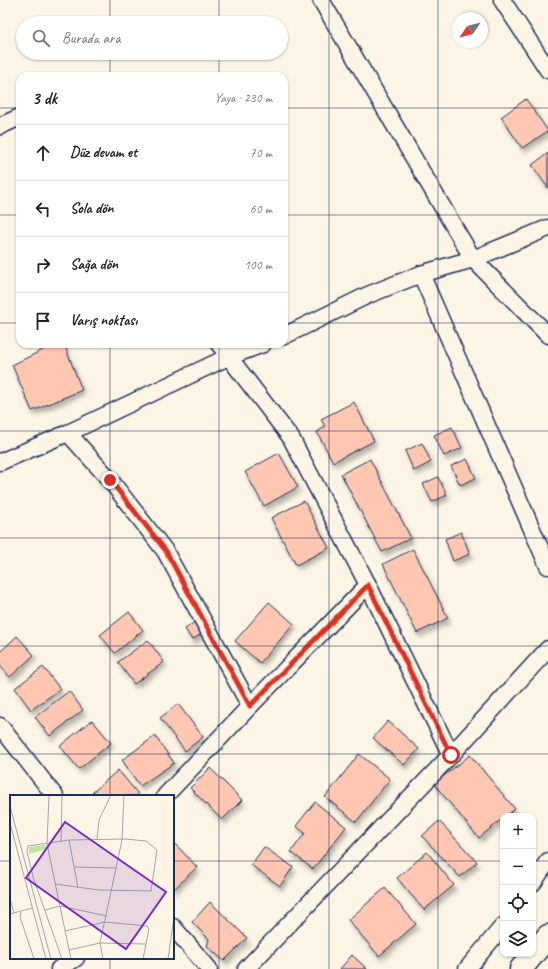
<!DOCTYPE html>
<html lang="tr">
<meta charset="utf-8">
<style>
body{margin:0;font-family:Caveat,sans-serif;background:#f2f2f2;color:#202124}
.controls{position:absolute;right:12px;bottom:12px;display:grid;overflow:hidden;border-radius:8px;box-shadow:0 1px 3px #0004}
.controls button{width:36px;height:36px;display:grid;place-items:center;padding:0;border:0;border-bottom:1px solid #e0e0e0;background:#fff;color:#202124;font:20px sans-serif}
.compass{position:absolute;left:452px;top:12px;width:36px;height:36px;border-radius:50%;background:#fff;box-shadow:0 1px 3px #0004;rotate:235deg}
.stop{position:absolute;width:12px;height:12px;margin:-9px;border:3px solid #d93025;border-radius:50%;background:#fff}
.stop.end{background:#d93025;border-color:#fff;box-shadow:0 1px 4px #0008}
.list{margin:0;padding:0;list-style:none}
h2{display:flex;justify-content:space-between;align-items:center;height:52px;margin:0;padding:0 16px;font-size:17px}
h2 small{font-size:13px;font-weight:400;color:#757577}
.list li{display:grid;grid-template-columns:26px 1fr auto;gap:12px;align-items:center;box-sizing:border-box;height:56px;padding:0 16px;border-top:1px solid #e0e0e0}
.list b{display:block;font-size:15px;white-space:nowrap}
.list em{font-size:13px;font-style:normal;color:#757577}
.icon{flex:none;width:22px;height:22px;fill:none;stroke:currentColor;stroke-width:2;stroke-linecap:round;stroke-linejoin:round}
.map{position:relative;flex:none;width:548px;height:969px;overflow:hidden}
.search{position:absolute;background:#fff;box-shadow:0 1px 3px #0004;left:16px;top:16px;width:272px;height:44px;display:flex;align-items:center;gap:10px;box-sizing:border-box;padding:0 14px;border-radius:22px;color:#757577;font-size:15px}
.panel{position:absolute;background:#fff;box-shadow:0 1px 3px #0004;left:16px;top:72px;width:272px;height:276px;border-radius:12px}
.map>svg:first-child{display:block}
</style>
<div class="map">
<svg width="548" height="969" viewBox="0 0 548 969">
<defs>
<filter id="shadow"><feDropShadow dx="2.5" dy="4.5" stdDeviation="2" flood-color="#0004"/></filter>
</defs>
<rect width="100%" height="100%" fill="#fcf5e5"/>
<filter id="ink" filterUnits="userSpaceOnUse"><feTurbulence type="fractalNoise" baseFrequency=".025" numOctaves="2"/><feDisplacementMap in="SourceGraphic" scale="8" xChannelSelector="R" yChannelSelector="G"/><feConvolveMatrix kernelMatrix="1 2 1 2 8 2 1 2 1" color-interpolation-filters="sRGB"/></filter>
<g filter="url(#ink)">
<!-- building -->
<g fill="#ffc7b2" stroke="#1b2f5e" filter="url(#shadow)">
<path d="M526,99L548,131L522,148L501,117Z"/>
<path d="M548,153V188L532,165Z"/>
<path d="M55,344H64L82,390L32,411L12,365Z"/>
<path d="M354,402L374,441L333,462L317,432L325,427L321,419Z"/>
<path d="M452,427L462,448L444,456L434,435Z"/>
<path d="M422,443L431,462L414,471L405,451Z"/>
<path d="M279,453L298,487L264,506L245,472Z"/>
<path d="M370,459L411,538L382,552L341,474Z"/>
<path d="M467,459L476,478L460,485L451,466Z"/>
<path d="M438,477L447,495L432,502L423,484Z"/>
<path d="M304,501L329,548L296,565L271,518Z"/>
<path d="M461,532L470,554L453,561L445,539Z"/>
<path d="M413,549L448,618L417,633L383,564Z"/>
<path d="M269,602L294,624L260,663L235,641Z"/>
<path d="M129,612L143,630L115,653L100,635Z"/>
<path d="M196,621L204,632L192,640L185,629Z"/>
<path d="M17,636L34,655L10,677L0,666V652Z"/>
<path d="M148,640L164,662L134,684L118,662Z"/>
<path d="M43,667L60,689L31,710L15,688Z"/>
<path d="M69,691L83,710L50,736L35,717Z"/>
<path d="M178,704L203,737L185,751L160,718Z"/>
<path d="M92,720L111,743L79,769L60,746Z"/>
<path d="M388,721L419,749L404,765L373,738Z"/>
<path d="M155,736L174,763L140,786L122,760Z"/>
<path d="M359,754L390,779L356,822L325,797Z"/>
<path d="M470,755L515,809L506,816H503V818L479,838L434,784Z"/>
<path d="M210,768L242,800L222,820L190,788Z"/>
<path d="M118,770L138,794L136,796H95L92,793Z"/>
<path d="M315,802L346,827L313,869L291,852L305,833L296,826Z"/>
<path d="M439,821L477,862L460,877L422,836Z"/>
<path d="M173,842L197,867L173,890Z"/>
<path d="M264,847L293,867L280,886L251,865Z"/>
<path d="M427,852L454,885L424,910L397,878Z"/>
<path d="M385,888L416,924L379,956L348,920Z"/>
<path d="M210,902L247,938L224,961L207,946L209,939L192,922Z"/>
<path d="M352,955L367,969H340Z"/>
</g>
<g fill="none" stroke-linecap="round" stroke-linejoin="round">
<!-- street casing -->
<g stroke="#1b2f5e" stroke-width="19">
<g id="street">
<path d="M321,0L473,259L548,335"/>
<path d="M502,0L548,70"/>
<path d="M0,126L20,117"/>
<path d="M421,274L548,566"/>
<path d="M284,336L368,295L421,274L473,259L548,228"/>
<path d="M219,344L291,438L368,585L451,755"/>
<path d="M68,433L110,480L165,551L250,706"/>
<path d="M0,462L68,433L228,357L263,344"/>
<path d="M0,726L55,796"/>
<path d="M165,796L250,706L368,585"/>
<path d="M533,883L548,861"/>
<path d="M173,927L209,969"/>
<path d="M59,969L76,958"/>
<path d="M246,969L451,755L548,649"/>
<path d="M467,969L503,926"/>
</g>
</g>
<!-- primary casing -->
<g stroke="#1b2f5e" stroke-width="25">
<path id="primary" d="M521,969L548,936"/>
</g>
<!-- street -->
<use href="#street" stroke="#fcf5e5" stroke-width="16"/>
<!-- primary -->
<use href="#primary" stroke="#fcf5e5" stroke-width="22"/>
</g>
</g>
<g fill="none" stroke-linecap="round" stroke-linejoin="round" filter="url(#ink)">
<!-- route -->
<path stroke="#d93025" stroke-width="5" d="M110,480L166,551L250,706L368,585L451,755"/>
</g>
<!-- grid -->
<path fill="none" stroke="#1b2f5e" stroke-width="1" stroke-opacity="0.55" d="M110,0V23M219,0V23M329,0V969M438,0V969M110,53V76M219,53V76M0,108H20M284,108H548M0,215H20M284,215H548M0,323H20M284,323H548M110,344V796M219,344V969M0,431H548M0,538H548M0,646H548M0,754H548M0,861H11M173,861H503M533,861H548M110,958V969"/>
<!-- overview -->
<g transform="translate(10 795)">
<rect width="164" height="164" fill="#fcf5e5"/>
<path d="M35,50L37,54L19,59V52Z" fill="#c1e49e"/>
<path fill="none" stroke="#a2a6af" stroke-width="1" d="M39,0L37,49L61,164M0,11L41,164M0,28L36,164M87,44L89,25L101,0M59,45L68,93M51,47L52,0M64,72L106,73M45,89L89,95L141,96L147,55L136,46L115,44L59,45L18,51L17,56L23,82L52,164M0,104L4,118M35,115L50,111L97,121M11,117L10,122L24,164M0,119L22,113M55,136L95,127L137,131L139,134L133,164M59,155L90,148L135,149M93,164L90,148L112,45L114,0M158,164L164,122"/>
<path fill="#7b2cbf" fill-opacity="0.15" stroke="#7b2cbf" stroke-width="2" d="M55,27L156,97L116,154L16,83Z"/>
<rect width="164" height="164" fill="none" stroke="#1b2f5e" stroke-width="2"/>
</g>
</svg>
<div class="controls">
<button>+</button>
<button>−</button>
<button><svg class="icon" aria-label="locate" viewBox="0 0 24 24"><circle cx="12" cy="12" r="6"/><path d="M12 2v4M12 18v4M2 12h4M18 12h4"/></svg></button>
<button><svg class="icon" aria-label="layers" viewBox="0 0 24 24"><path d="M12 4l9 5-9 5-9-5zM3 14l9 5 9-5"/></svg></button>
</div>
<svg class="compass" viewBox="-18 -18 36 36"><path d="M0-13l5 13h-10z" fill="#e53935"/><path d="M0 13l5-13h-10z" fill="#757577"/></svg>
<div class="stop" style="left:451px;top:755px"></div>
<div class="stop end" style="left:110px;top:480px"></div>
<div class="search"><svg class="icon" aria-label="search" viewBox="0 0 24 24"><circle cx="10" cy="10" r="6"/><path d="M15 15l6 6"/></svg>Burada ara</div>
<section class="panel">
<h2>3 dk<small>Yaya · 230 m</small></h2>
<ul class="list">
<li><svg class="icon" aria-label="ahead" viewBox="0 0 24 24"><path d="M12 20V5M6 11l6-6 6 6"/></svg><div><b>Düz devam et</b></div><em>70 m</em></li>
<li><svg class="icon" aria-label="left" viewBox="0 0 24 24"><path d="M17 20v-9H6M10 6l-5 5 5 5"/></svg><div><b>Sola dön</b></div><em>60 m</em></li>
<li><svg class="icon" aria-label="right" viewBox="0 0 24 24"><path d="M7 20v-9h11M14 6l5 5-5 5"/></svg><div><b>Sağa dön</b></div><em>100 m</em></li>
<li><svg class="icon" aria-label="arrive" viewBox="0 0 24 24"><path d="M6 21V4h12l-3 4 3 4H6"/></svg><div><b>Varış noktası</b></div></li>
</ul>
</section>
</div>
